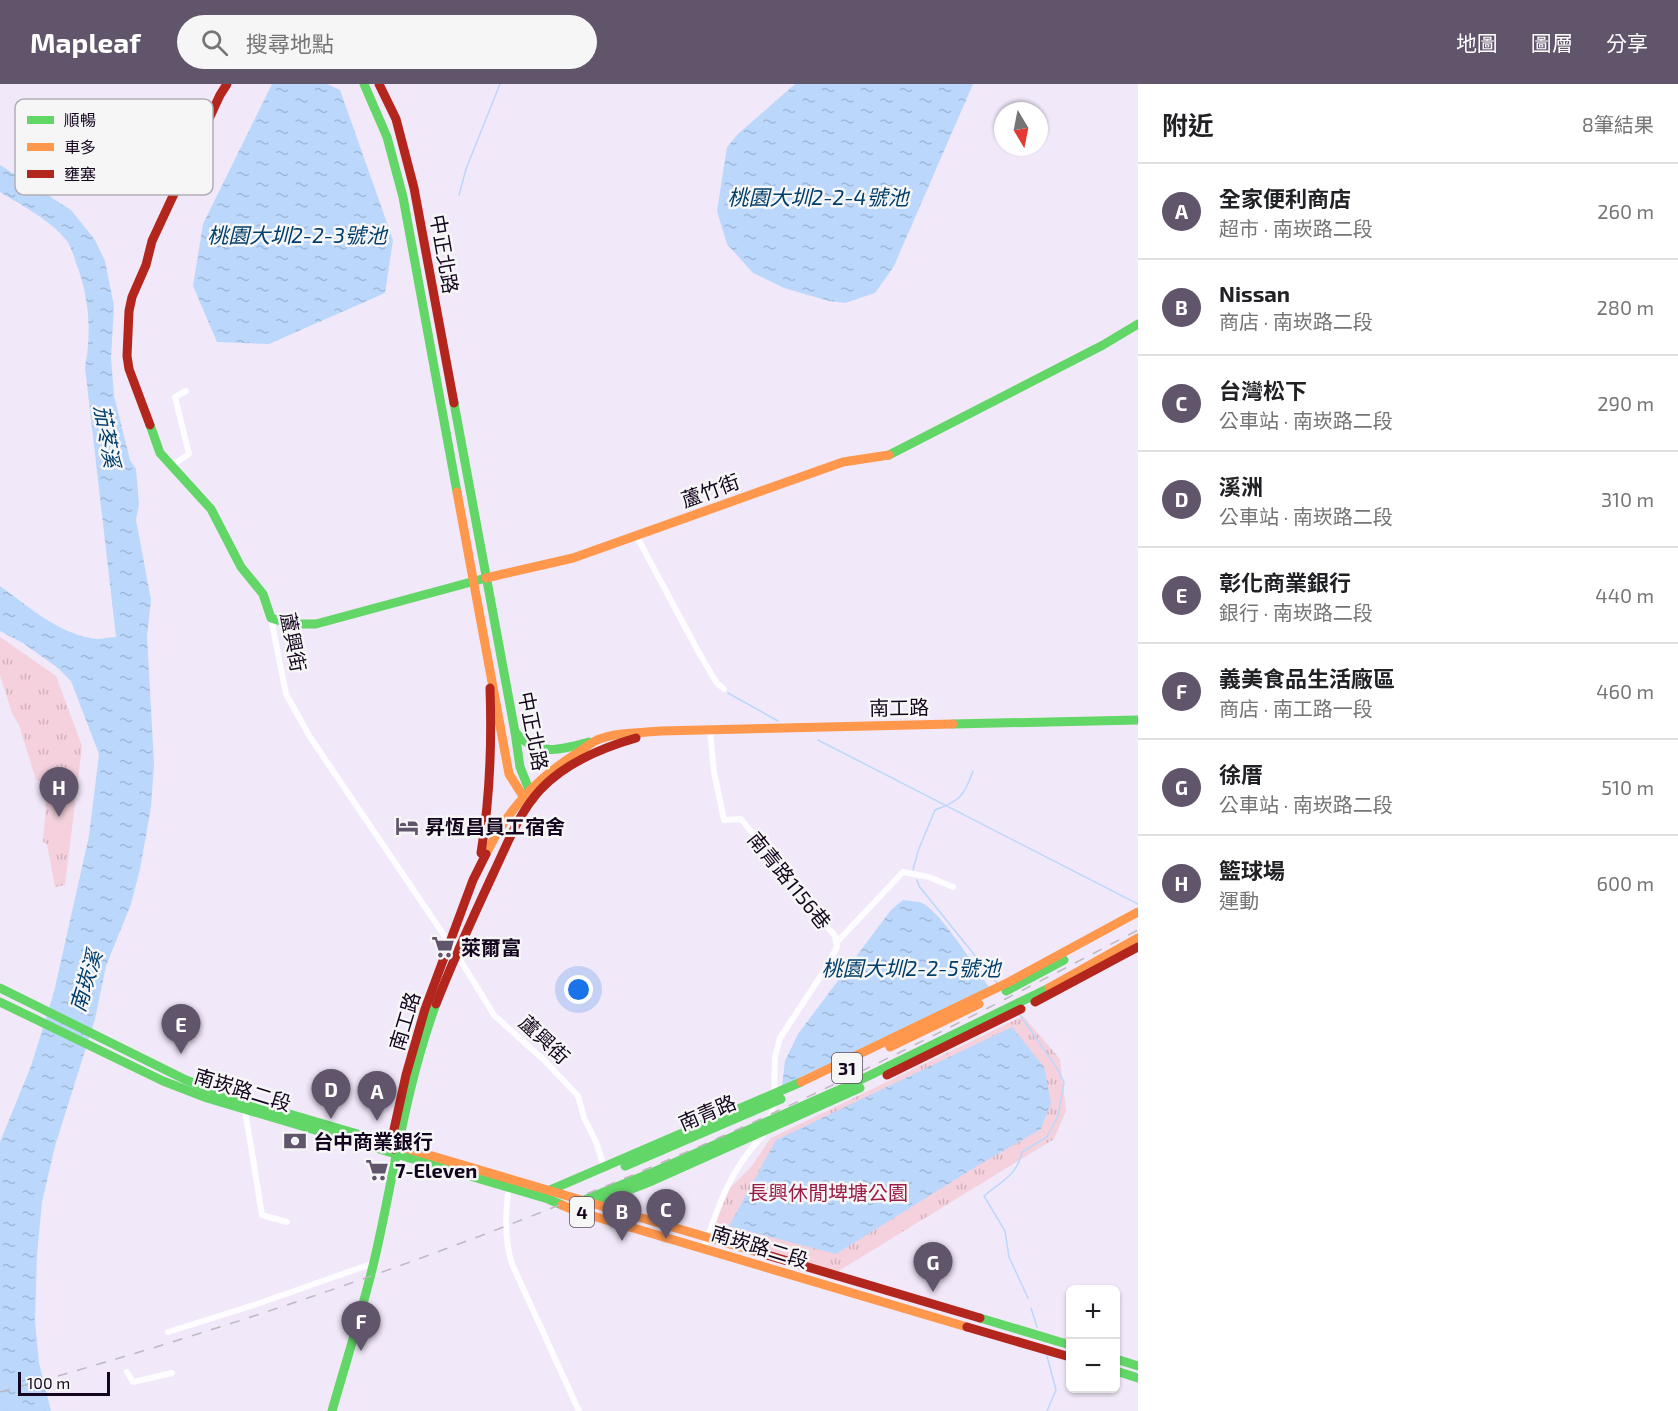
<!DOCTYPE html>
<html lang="zh-TW">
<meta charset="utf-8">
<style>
body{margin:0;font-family:"Exo 2","Noto Sans TC",sans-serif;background:#f6f6f6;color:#202124}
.controls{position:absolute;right:18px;bottom:18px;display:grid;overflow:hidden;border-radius:9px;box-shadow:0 2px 4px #0004}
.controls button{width:54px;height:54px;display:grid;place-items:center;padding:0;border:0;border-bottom:2px solid #e0e0e0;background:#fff;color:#202124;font:30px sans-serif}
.compass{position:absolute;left:994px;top:18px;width:54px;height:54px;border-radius:50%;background:#fff;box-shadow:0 2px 4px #0004;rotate:170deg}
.scale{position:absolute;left:18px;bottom:15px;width:92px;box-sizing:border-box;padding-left:6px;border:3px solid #14061e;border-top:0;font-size:16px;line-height:21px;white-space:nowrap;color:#14061e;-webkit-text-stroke:4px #f6f6f6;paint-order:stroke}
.you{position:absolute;left:579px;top:906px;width:21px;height:21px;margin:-15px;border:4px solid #fff;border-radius:50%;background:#1a73e8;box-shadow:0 0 0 9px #1a73e833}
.badge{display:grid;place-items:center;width:39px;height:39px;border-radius:50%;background:#61556b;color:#fff;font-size:20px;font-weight:700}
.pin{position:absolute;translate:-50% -50px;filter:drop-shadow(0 2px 3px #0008)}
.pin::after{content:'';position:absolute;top:32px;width:21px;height:18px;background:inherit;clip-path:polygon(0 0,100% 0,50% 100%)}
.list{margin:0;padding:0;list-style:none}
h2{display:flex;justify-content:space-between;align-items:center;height:78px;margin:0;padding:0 24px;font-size:26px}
h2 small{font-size:20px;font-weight:400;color:#757577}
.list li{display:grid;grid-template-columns:39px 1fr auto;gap:18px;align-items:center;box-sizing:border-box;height:96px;padding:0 24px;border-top:2px solid #e0e0e0}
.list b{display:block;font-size:22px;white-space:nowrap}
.list p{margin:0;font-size:20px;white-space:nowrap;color:#757577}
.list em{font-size:20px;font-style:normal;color:#757577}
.icon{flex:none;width:33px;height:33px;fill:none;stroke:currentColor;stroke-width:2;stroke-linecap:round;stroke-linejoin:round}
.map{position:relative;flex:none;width:1138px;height:1327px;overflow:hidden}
header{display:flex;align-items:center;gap:36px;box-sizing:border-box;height:84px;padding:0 30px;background:#61556b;color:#fff}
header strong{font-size:28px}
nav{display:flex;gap:33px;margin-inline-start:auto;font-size:21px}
.search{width:420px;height:54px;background:#f6f6f6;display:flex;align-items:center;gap:15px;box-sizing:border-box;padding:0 21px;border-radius:33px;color:#757577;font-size:22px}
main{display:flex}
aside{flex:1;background:#fff}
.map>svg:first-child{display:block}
</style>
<header>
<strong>Mapleaf</strong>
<div class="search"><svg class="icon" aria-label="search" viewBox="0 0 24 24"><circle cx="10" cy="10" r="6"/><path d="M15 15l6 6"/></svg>搜尋地點</div>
<nav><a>地圖</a><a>圖層</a><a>分享</a></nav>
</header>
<main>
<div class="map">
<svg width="1138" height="1327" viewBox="0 0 1138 1327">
<defs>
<pattern id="park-tufts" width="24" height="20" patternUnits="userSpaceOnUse" patternTransform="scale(1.5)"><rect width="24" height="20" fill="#f4d1dd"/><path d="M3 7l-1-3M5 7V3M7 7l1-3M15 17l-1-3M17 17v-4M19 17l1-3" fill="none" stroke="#d0b2bd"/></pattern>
<pattern id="water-ripples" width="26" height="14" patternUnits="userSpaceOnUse" patternTransform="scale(1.5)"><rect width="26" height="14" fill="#bbd8fc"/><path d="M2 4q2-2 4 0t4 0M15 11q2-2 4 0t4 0" fill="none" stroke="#a0b8d8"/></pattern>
</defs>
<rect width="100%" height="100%" fill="#f1e8f9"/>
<!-- park -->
<g fill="url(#park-tufts)">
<path d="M0,553L56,592L82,662L65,801L55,803L47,760L43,758L48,698L36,696L19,641L12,629L0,591Z"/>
<path d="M1023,932L1060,975L1066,1027L1054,1055L837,1188L713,1150L722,1112L751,1083L771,1054Z"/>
</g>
<!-- garden -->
<path fill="#f4d1dd" d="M52,716L70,719L67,748L48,747Z"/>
<!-- water -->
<g fill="url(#water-ripples)">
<path d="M272,0H327L340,6L393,156L385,209L269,260L217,258L193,202L203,140Z"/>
<path d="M795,0H973L894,182L875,209L845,219L829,217L784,204L753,189L727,160L717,127L727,63L738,50Z"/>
<path d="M0,81L71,126L95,156L105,177L114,222L111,273L114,312L130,376L136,385L139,420L136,436L151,516L147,552L154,680L151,723L140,785L131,820L106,882L95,935L55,1062L42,1118L37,1171L35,1237L39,1279L51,1327H0V1058L31,982L54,908L89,752L99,670L71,597L58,584L23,559L0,547V502C29,523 60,551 97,555C103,555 110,553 116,553L85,283C92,248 89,212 76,179C74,172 71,163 67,157C51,136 22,122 0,108Z"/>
<path d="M903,816C909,817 916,817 922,819C940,827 977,885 989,903L782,1002L785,977L798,950L891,826Z"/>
<path d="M1012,943L1044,983L1051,1019L1041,1045L977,1082L836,1170L729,1142L776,1056Z"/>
</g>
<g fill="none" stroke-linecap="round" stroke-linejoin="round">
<!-- stream -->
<g stroke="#bbd8fc" stroke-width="1.5">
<path d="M459,111L466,85L500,0"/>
<path d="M728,609L778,637"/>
<path d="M818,656L1138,820"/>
<path d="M913,786L918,767L935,726C960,717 964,712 973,687"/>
<path d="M917,796L919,802L997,899"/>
<path d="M1020,931L1055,981L1064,998L1058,1032L1047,1053L1022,1068C1017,1092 1001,1097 984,1112L1005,1147L1009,1173L1028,1214"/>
<path d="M1031,1224L1037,1243"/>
<path d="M1047,1272L1056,1306L1047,1327"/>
</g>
<!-- street -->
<g stroke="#fdfcfe" stroke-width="6">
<path d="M171,382L189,370L175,313L186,307"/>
<path d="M636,451L698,567L716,598L724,605"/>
<path d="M271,534L286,610L310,653L450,860"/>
<path d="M710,646L714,688L724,736L741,735L825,840L835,852L837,863L826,884L780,954L775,973L774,1018L770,1037"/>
<path d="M837,858L903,788L929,793L953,803"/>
<path d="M456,869L494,931L545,977L578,1012L584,1034L596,1058L604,1083"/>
<path d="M245,1026L262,1131L287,1138"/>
<path d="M509,1103C505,1129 504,1155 512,1180L579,1327"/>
<path d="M704,1164C719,1119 731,1084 765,1049"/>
<path d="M168,1248L257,1220L374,1179"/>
<path d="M127,1288L133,1298L172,1289"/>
</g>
<!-- fast -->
<g stroke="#63d668" stroke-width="9">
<path d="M364,0L387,53L403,113L457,408"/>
<path d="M454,319L515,648L520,683L532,713"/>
<path d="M150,341L160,369L211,425L241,483L263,510L271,534L290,540H316L486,494"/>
<path d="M889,371L1103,261L1138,240"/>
<path d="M953,640L1138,636"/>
<path d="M515,648C537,673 560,666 589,658"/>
<path d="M0,904L186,996L221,1010L361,1051"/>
<path d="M1006,907L1064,876"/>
<path d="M0,918L163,997L207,1014L548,1115L562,1121"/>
<path d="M625,1082L781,1015"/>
<path d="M548,1107L801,998"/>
<path d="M582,1117L651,1089L852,1000L1049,904"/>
<path d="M593,1120L652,1097L860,1004"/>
<path d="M980,1234L1070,1261"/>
<path d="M1116,1275L1138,1282"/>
<path d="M1116,1287L1138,1294"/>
<path d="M332,1327C347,1274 364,1222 376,1169C395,1085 406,1001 436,920"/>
</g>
<!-- slow -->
<g stroke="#ff974d" stroke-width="9">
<path d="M457,408L509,690L523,712L533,715L532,713"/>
<path d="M486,494L573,474L843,378L889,371"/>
<path d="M486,770C507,727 534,697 574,671C581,667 589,660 597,656C616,648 641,649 661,647L953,640"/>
<path d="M1049,904L1138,854"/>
<path d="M890,963L979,920"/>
<path d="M801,998L1009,898L1138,828"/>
<path d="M361,1051L757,1168"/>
<path d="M562,1121L576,1127L967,1243"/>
</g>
<!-- jam -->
<g stroke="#b3261e" stroke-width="9">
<path d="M379,0L396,35L414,104L454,319"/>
<path d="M150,341L129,285L127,272L129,227L132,213L146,181L152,157L220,11L227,0"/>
<path d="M481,769C490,714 492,660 490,604"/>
<path d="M1035,918L1138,863"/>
<path d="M436,920C453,876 473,833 493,790C507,761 518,730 540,706C565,679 601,664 636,654"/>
<path d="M887,991L1021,925"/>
<path d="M394,1065L391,1059L406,991L425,925L473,796L486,770"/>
<path d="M757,1168L980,1234"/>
<path d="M967,1243L1070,1273"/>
</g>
<!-- rail -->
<path stroke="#bcb9bf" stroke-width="1.5" stroke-dasharray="10 10" stroke-linecap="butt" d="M0,1308C250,1240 497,1153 734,1047C871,985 1005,916 1138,846"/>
</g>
<!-- icons -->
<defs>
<g id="hotel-bare" transform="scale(1.8)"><path d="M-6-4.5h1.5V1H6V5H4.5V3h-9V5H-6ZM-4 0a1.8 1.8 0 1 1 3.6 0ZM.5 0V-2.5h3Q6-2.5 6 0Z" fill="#61556b" stroke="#f6f6f6" stroke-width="2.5" paint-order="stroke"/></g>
<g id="supermarket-bare" transform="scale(1.8)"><path d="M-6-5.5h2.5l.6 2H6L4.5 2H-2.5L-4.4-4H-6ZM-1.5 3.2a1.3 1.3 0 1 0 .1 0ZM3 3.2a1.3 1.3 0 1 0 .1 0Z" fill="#61556b" stroke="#f6f6f6" stroke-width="2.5" paint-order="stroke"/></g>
<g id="bank-bare" transform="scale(1.8)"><path d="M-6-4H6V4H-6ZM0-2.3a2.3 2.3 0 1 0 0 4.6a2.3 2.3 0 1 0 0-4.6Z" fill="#61556b" stroke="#f6f6f6" stroke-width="2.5" paint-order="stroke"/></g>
</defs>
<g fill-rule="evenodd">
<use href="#hotel-bare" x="407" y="742"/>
<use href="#supermarket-bare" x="443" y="863"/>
<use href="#bank-bare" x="295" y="1057"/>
<use href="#supermarket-bare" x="377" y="1086"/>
</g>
<g text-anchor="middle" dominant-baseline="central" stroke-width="5" stroke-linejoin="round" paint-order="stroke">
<!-- shield labels -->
<g fill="#f6f6f6" stroke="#584e5f" stroke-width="1.5">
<rect x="832" y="969" width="30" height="30" rx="4.5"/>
<rect x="570" y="1113" width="24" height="30" rx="4.5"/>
</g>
<g font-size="18" font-weight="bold" fill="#14061e">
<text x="847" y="984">31</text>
<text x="582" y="1128">4</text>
</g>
<!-- street labels -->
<g font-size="20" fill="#14061e" stroke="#f6f6f6">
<text transform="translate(445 170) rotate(80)">中正北路</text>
<text transform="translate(710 406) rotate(-20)">蘆竹街</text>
<text transform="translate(294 558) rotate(79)">蘆興街</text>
<text transform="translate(899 623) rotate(-1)">南工路</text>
<text transform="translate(534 647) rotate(79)">中正北路</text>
<text transform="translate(790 796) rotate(51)">南青路1156巷</text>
<text transform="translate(404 937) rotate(-73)">南工路</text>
<text transform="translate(545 955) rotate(43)">蘆興街</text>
<text transform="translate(243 1005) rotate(17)">南崁路二段</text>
<text transform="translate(707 1028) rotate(-23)">南青路</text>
<text transform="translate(760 1162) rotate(17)">南崁路二段</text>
</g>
<!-- poi labels -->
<g font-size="20" font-weight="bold" fill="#14061e" stroke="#f6f6f6" text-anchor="start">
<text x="425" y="742">昇恆昌員工宿舍</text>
<text x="461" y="863">萊爾富</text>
<text x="313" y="1057">台中商業銀行</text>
<text x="395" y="1086">7-Eleven</text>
</g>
<!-- park labels -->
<g font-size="20" fill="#9b1c44" stroke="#f6f6f6">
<text x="828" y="1108">長興休閒埤塘公園</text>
</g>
<!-- water labels -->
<g font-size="21" font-style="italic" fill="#003e6c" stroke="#f6f6f6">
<text x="818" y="112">桃園大圳2-2-4號池</text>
<text x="297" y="150">桃園大圳2-2-3號池</text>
<text transform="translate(108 352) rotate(80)">茄苳溪</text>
<text x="911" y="883">桃園大圳2-2-5號池</text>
<text transform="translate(85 897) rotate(-73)">南崁溪</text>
</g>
</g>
<!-- legend -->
<rect x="15" y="15" width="198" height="96" rx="9" fill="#f6f6f6" stroke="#b2aeb5" stroke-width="1.5"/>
<rect x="27" y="32" width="27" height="8" fill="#63d668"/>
<rect x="27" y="59" width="27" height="8" fill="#ff974d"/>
<rect x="27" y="86" width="27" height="8" fill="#b3261e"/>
<g font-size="16" fill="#14061e">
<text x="64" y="42">順暢</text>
<text x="64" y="69">車多</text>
<text x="64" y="96">壅塞</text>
</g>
</svg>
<div class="controls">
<button>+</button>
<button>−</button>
</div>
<svg class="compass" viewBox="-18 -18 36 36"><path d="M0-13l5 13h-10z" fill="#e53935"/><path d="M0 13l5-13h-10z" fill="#757577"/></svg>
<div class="scale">100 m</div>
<div class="you"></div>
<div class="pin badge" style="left:377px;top:1037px">A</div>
<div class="pin badge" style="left:622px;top:1157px">B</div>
<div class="pin badge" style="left:666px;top:1155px">C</div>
<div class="pin badge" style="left:331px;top:1035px">D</div>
<div class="pin badge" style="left:181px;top:970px">E</div>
<div class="pin badge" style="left:361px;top:1267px">F</div>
<div class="pin badge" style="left:933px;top:1208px">G</div>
<div class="pin badge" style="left:59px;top:733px">H</div>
</div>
<aside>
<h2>附近<small>8筆結果</small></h2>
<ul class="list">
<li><span class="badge">A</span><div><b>全家便利商店</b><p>超市 · 南崁路二段</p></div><em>260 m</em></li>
<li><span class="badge">B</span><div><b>Nissan</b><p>商店 · 南崁路二段</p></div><em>280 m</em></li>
<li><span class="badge">C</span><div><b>台灣松下</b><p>公車站 · 南崁路二段</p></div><em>290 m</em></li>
<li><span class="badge">D</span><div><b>溪洲</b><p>公車站 · 南崁路二段</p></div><em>310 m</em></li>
<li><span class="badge">E</span><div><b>彰化商業銀行</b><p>銀行 · 南崁路二段</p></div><em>440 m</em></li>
<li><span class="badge">F</span><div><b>義美食品生活廠區</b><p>商店 · 南工路一段</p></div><em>460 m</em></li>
<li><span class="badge">G</span><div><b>徐厝</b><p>公車站 · 南崁路二段</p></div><em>510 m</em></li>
<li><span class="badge">H</span><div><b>籃球場</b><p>運動</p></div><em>600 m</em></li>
</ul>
</aside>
</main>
